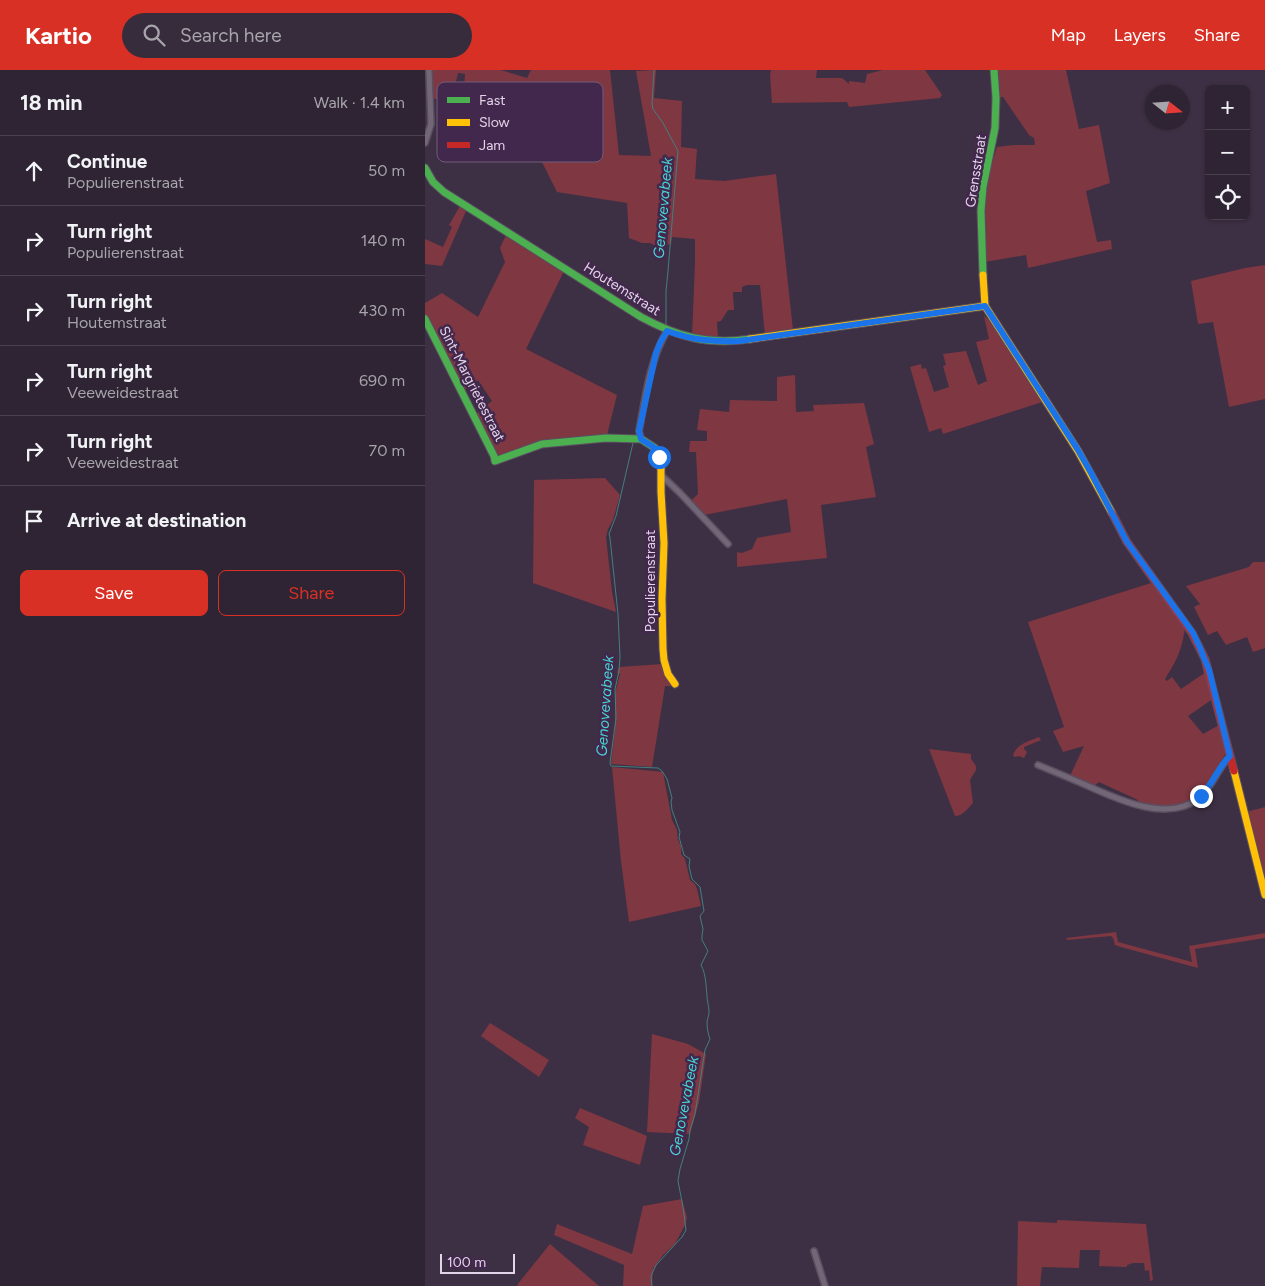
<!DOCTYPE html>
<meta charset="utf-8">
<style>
body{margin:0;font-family:Figtree,sans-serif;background:#362c3b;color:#f1f3f6}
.controls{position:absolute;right:15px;top:15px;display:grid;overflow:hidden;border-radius:8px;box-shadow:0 1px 4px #0004}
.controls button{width:45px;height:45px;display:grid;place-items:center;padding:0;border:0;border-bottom:1px solid #49414e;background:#2e2433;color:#f1f3f6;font:25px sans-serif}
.compass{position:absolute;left:720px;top:15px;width:45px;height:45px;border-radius:50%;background:#2e2433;box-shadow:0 1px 4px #0004;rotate:107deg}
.scale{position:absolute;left:15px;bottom:12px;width:75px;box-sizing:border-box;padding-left:5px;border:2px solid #e3d4ea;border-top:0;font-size:14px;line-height:18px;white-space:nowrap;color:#e3d4ea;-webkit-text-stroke:4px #42284c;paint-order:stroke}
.stop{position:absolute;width:15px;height:15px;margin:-11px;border:4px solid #1a73e8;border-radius:50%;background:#fff}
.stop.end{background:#1a73e8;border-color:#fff;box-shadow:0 1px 5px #0008}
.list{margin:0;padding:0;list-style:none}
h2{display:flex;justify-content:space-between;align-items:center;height:65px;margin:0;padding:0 20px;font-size:21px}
h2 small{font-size:16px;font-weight:400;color:#a7a4ac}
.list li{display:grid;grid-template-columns:32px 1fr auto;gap:15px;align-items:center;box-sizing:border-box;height:70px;padding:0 20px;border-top:1px solid #49414e}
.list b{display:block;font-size:19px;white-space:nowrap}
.list p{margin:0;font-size:16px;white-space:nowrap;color:#a7a4ac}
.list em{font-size:16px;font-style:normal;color:#a7a4ac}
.actions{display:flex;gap:10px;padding:15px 20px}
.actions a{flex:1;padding:11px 0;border:1px solid #d93025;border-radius:8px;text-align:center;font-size:18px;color:#d93025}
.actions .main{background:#d93025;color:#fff}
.icon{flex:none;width:28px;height:28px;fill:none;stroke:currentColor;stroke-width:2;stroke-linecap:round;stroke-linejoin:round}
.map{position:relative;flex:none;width:840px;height:1216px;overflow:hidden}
header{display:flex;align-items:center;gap:30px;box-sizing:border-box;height:70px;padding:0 25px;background:#d93025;color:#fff}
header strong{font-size:24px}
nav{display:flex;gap:28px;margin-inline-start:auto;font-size:18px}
.search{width:350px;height:45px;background:#362c3b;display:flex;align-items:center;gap:12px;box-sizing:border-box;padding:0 18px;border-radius:28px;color:#a7a4ac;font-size:19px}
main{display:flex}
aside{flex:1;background:#2e2433}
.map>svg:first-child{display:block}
</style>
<header>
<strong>Kartio</strong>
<div class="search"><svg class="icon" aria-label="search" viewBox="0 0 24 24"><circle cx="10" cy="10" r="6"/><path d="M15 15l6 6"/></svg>Search here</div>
<nav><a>Map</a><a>Layers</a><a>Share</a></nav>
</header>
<main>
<aside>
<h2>18 min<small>Walk · 1.4 km</small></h2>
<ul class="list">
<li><svg class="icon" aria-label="ahead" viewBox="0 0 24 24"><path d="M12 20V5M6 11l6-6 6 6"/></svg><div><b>Continue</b><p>Populierenstraat</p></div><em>50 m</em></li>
<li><svg class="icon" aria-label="right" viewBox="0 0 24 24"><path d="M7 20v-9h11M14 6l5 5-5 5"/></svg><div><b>Turn right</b><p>Populierenstraat</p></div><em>140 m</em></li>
<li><svg class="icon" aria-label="right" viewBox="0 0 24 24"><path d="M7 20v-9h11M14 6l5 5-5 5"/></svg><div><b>Turn right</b><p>Houtemstraat</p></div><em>430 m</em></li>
<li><svg class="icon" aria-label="right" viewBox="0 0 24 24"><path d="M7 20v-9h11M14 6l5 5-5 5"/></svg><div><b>Turn right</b><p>Veeweidestraat</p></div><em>690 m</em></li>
<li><svg class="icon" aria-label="right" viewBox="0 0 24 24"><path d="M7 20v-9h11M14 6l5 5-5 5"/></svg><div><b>Turn right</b><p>Veeweidestraat</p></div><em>70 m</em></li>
<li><svg class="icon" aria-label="arrive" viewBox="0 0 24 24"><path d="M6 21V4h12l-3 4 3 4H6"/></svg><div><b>Arrive at destination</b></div></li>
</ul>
<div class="actions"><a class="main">Save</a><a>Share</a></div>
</aside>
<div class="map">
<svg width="840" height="1216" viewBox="0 0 840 1216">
<rect width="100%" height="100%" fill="#3e3044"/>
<!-- green -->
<g fill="#7f3742">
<path d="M7,0H76L102,8L106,0H185L194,85L226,86L211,1L231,0L229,28L257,31L256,77L272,79L270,109L299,111L351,104L368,260L340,265L335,215H322L317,217V222H308L309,240H303L296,251L292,252L293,269L267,266L270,193V169L247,167L246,174L233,177L225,173H217L204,168L202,133L132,122L109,76L82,64L49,55L54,36L38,32L40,4L33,3L28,25L17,29H8Z"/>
<path d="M346,0H392L391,8H417L424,14V11L440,13L442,4L458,0H500L517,25L515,28L424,37L422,32L347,33L345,5Z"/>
<path d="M573,0H641L654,59L674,55L685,113L661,121L672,172L686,170L687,179L603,198L601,185L560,192C559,164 559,136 563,108C565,98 569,87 572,77L588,75H610L609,68L604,65L578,27H575Z"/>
<path d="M550,71L556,82L564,83L556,117Z"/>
<path d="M35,136L41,141L17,196L0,194V169L18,177L27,157L24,155Z"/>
<path d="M81,165L139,201L101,279L192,325L182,365L129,369L73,387L71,385L50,345L67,331L53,310L38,321L0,245V233L17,223L53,247L80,192L75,178Z"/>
<path d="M840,195V329L804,337L788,252L773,254L766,211L820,198Z"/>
<path d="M559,246L564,250L570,257L617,332L518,364L516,358L504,362L485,297L496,294L497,299L501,298L509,322L524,317L518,296L521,295L518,284L541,281L553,315L562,311L551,272L564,269Z"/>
<path d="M370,305L371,342L389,341L388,335L439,333L449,374L441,377L451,427L396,435L402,488L312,497V482L317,483L327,479L332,468L366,462L362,429L279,445L265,432L273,424L271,382H264L265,371H282V361L272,360L275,339L304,342L305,330L352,331V307Z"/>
<path d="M180,408L195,425L188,450L183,459L181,467L187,522L191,542L108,513L109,410Z"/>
<path d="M828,492H840V578L828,582L822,567L801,575L792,561L783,565L769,537L775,534L761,516L824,497Z"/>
<path d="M726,513L760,557C757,580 752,590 740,609L742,611L747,607L756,619L781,602L789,628L763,646L778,664L794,655L801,682C776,731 769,743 712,733L713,730L674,712L668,717L645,706L659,676L638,682L628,661L639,657L603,552Z"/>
<path d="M238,594L248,616H240L227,697L186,694L190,658V624L195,604L192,603L194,597Z"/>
<path d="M614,667L616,670L599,677V679L602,682L599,688L594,686L589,687L588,685C592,674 604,671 614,667Z"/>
<path d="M504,679L546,684V689C555,700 551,699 545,710L548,733C543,738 538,746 530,746Z"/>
<path d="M187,697L238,702L247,750L252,760L253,770L256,776V784L260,789L265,810L270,814L272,819L276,836L204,852L196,791Z"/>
<path d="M840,737V807H838L821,742Z"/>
<path d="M691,862L693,872L767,892L764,876L840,863V868L770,879L773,898L696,877L690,875L688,868L686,866L642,870L641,868Z"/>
<path d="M65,953L124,990L114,1007L56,966Z"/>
<path d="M227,964L263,974L281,984L274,1032L265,1064L222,1062Z"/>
<path d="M155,1038L222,1066L215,1095L158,1075L164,1057L150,1048Z"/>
<path d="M257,1129L262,1148L260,1155L250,1174L238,1185L228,1199L227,1216H198L199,1195L129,1165L132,1154L207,1184L218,1136Z"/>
<path d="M632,1150L721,1154L728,1210L725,1211L724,1200L720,1201L719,1193H708L702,1195V1197L674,1196L675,1180H655L654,1198L617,1197L615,1216H592L593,1151L632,1153Z"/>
<path d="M125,1174L174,1216H93L92,1215Z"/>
</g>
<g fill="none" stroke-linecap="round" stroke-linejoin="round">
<!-- stream -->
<g stroke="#437e80" stroke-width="1">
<path d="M229,0L227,34L228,39L238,53L253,81L243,201L241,221V255"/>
<path d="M208,373L191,446L184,464L185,468L193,544L195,587L194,601L190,619L191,648L185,693L186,696L233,698L237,701L242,709L247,728L246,732L247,740L255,762L254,767L259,785L265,789L264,796L267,809L275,817L279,841L275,846L278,859L277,865V870L283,881L276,895C281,904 281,916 282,926C282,931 284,936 284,942C284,946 282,949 282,953C282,958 283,964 285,969L280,980L270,1044L265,1060L264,1069L255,1099L253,1111L258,1137L261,1160L257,1167L231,1195L226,1206L227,1216"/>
</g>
<!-- street casing -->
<g stroke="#5a4e60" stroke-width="8">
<g id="street">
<path d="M0,73L6,54L4,0"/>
<path d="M216,369L214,361C220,329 225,289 242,261"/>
<path d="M236,405L255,423L303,474"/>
<path d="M613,695C630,702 647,709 663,716C694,730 742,752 773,729C787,718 793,698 805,686"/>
<path d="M389,1181L400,1216"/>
</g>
</g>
<!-- fast casing -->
<g stroke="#5a4e60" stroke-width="9">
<g id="fast">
<path d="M0,98L8,112L19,122L216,247C253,267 282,275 325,269"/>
<path d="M558,205L556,141L558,117L570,58L571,28L569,0"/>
<path d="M0,249L69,386L70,391L117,374L181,368L216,369L230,378L234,387"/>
</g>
</g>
<!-- slow casing -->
<g stroke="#5a4e60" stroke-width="9">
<g id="slow">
<path d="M558,205L560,236L653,381L687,443"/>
<path d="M325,269L560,236"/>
<path d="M234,387L236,394V422L239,473L237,529L238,579L239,590L243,604L250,614"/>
<path d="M809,701L840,825"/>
</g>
</g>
<!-- jam casing -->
<g stroke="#5a4e60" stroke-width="9">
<path id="jam" d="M687,443L702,472L767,563L780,589L809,701"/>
</g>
<!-- street -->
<use href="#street" stroke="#726777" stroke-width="5"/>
<!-- fast -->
<use href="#fast" stroke="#4caf50" stroke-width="7"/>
<!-- slow -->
<use href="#slow" stroke="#ffc107" stroke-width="7"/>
<!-- jam -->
<use href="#jam" stroke="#c62828" stroke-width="7"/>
</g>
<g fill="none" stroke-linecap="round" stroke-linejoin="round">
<!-- route -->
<path stroke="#1a73e8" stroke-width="6" d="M234,387L230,378L216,369L214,361L231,283L235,273L242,261C267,270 288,272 314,271L560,236L653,380L666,403L702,472L755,545L768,563L775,578L784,600L805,686C793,697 788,714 776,726"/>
</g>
<g text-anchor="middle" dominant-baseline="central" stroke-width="5" stroke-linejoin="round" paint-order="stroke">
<!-- street labels -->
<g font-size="14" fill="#e3d4ea" stroke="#42284c">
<text transform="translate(551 101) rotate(-81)">Grensstraat</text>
<text transform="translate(197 219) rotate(32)">Houtemstraat</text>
<text transform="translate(47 314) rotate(63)">Sint-Margrietestraat</text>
<text transform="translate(225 511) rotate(-90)">Populierenstraat</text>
</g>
<!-- water labels -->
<g font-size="15" font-style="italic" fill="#48d6d6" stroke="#42284c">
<text transform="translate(238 138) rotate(-85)">Genovevabeek</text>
<text transform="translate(180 636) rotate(-86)">Genovevabeek</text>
<text transform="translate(259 1036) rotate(-79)">Genovevabeek</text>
</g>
</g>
<!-- legend -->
<rect x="12" y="12" width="166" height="80" rx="8" fill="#42284c" stroke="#725c7b" stroke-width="1"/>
<rect x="22" y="27" width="23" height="6" fill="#4caf50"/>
<rect x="22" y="49" width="23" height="7" fill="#ffc107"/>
<rect x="22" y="72" width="23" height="6" fill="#c62828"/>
<g font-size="14" fill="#e3d4ea">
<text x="54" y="35">Fast</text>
<text x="54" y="57">Slow</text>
<text x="54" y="80">Jam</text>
</g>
</svg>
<div class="controls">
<button>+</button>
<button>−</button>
<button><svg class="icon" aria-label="locate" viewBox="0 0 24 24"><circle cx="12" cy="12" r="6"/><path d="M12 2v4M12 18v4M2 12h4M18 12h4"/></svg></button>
</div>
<svg class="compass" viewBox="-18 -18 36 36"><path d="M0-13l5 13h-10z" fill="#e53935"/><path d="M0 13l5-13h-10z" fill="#a7a4ac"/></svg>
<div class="scale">100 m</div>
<div class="stop" style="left:234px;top:387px"></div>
<div class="stop end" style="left:776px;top:726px"></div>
</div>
</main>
